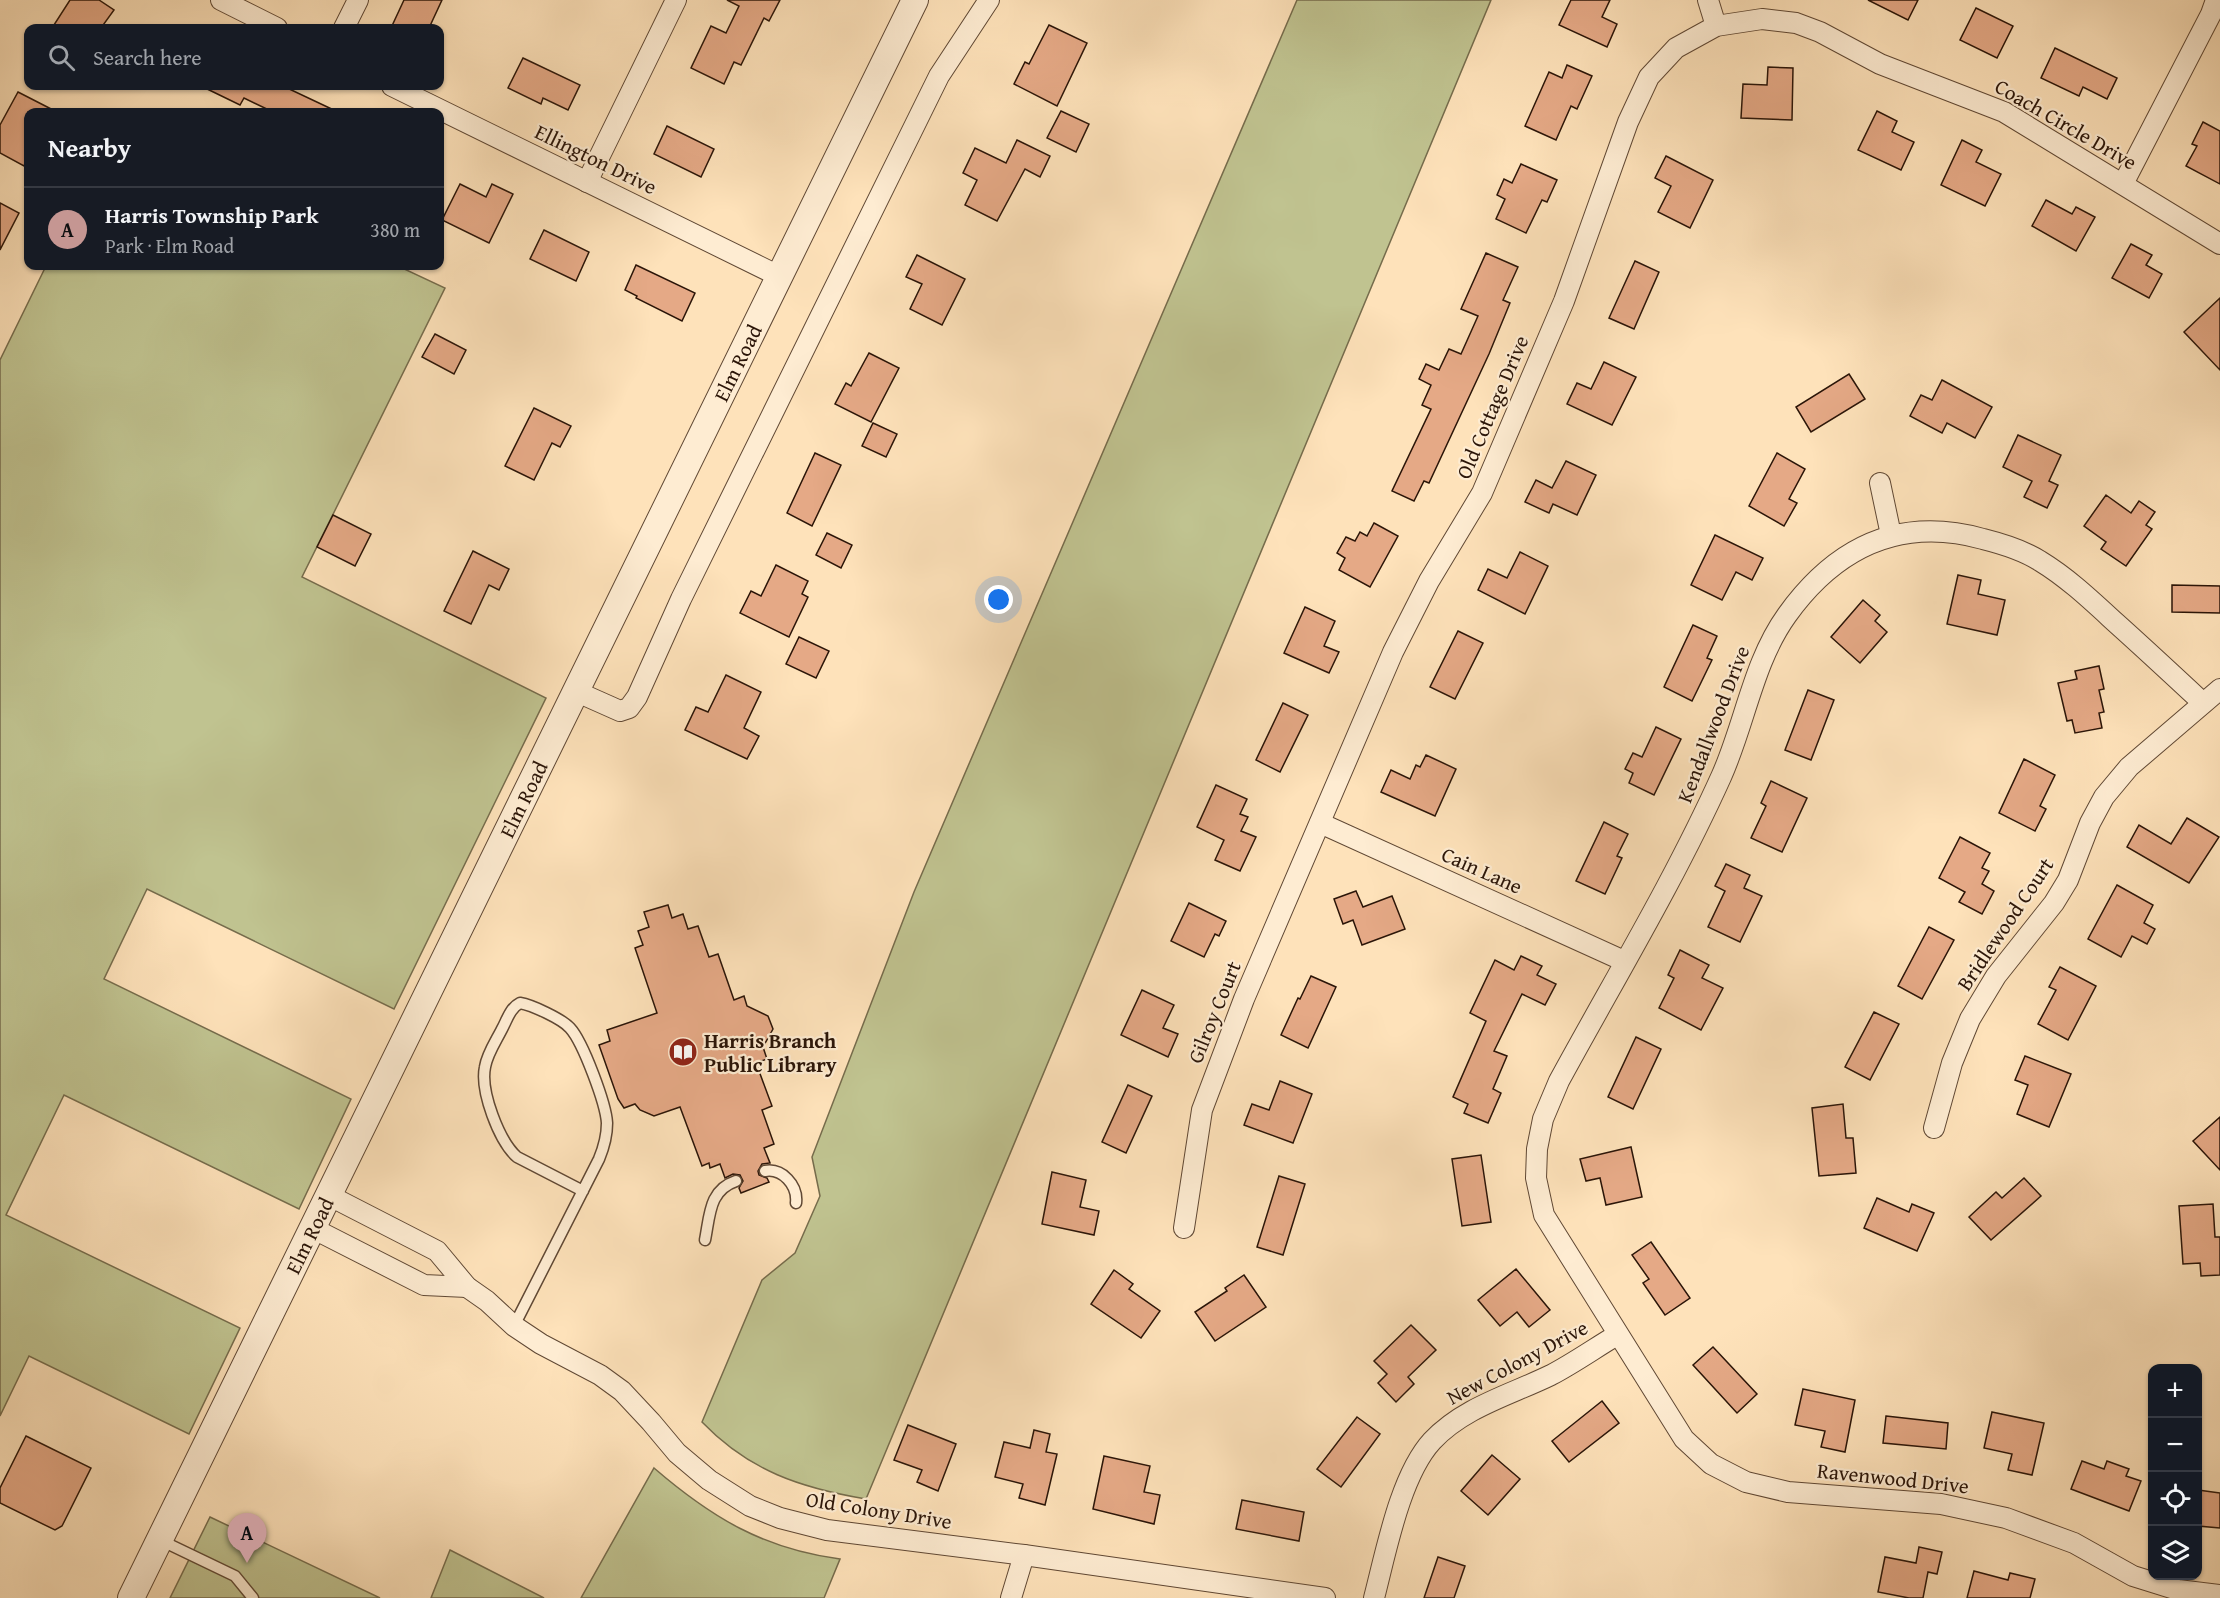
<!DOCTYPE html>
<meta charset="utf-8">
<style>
body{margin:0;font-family:"Gentium Book Plus",serif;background:#20242c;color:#f1f3f6}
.controls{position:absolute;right:18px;bottom:18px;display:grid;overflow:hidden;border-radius:12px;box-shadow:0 2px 4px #0004}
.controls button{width:54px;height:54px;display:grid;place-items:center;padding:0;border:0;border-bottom:2px solid #363941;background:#171b24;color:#f1f3f6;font:30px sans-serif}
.you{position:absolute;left:999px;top:600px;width:21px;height:21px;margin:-15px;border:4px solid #fff;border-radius:50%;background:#1a73e8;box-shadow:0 0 0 9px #1a73e833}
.badge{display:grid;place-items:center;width:39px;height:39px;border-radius:50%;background:#c59692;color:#111;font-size:20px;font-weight:700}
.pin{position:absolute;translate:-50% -50px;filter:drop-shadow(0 2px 3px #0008)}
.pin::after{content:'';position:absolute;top:32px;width:21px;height:18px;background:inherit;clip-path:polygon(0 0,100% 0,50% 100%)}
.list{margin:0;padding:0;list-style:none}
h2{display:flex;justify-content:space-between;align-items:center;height:78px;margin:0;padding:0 24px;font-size:26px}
h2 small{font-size:20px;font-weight:400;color:#9ea1a6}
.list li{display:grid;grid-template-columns:39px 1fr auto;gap:18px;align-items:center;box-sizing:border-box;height:84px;padding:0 24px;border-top:2px solid #363941}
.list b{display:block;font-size:22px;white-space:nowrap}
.list p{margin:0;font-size:20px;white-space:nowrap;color:#9ea1a6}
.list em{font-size:20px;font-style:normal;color:#9ea1a6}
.icon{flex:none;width:33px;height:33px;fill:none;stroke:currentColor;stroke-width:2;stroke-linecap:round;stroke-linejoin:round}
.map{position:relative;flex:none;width:2220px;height:1598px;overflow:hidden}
.search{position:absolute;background:#171b24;box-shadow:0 2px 4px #0004;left:24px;top:24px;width:420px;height:66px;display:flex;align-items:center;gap:15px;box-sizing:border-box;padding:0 21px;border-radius:12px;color:#9ea1a6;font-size:22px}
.panel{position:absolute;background:#171b24;box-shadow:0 2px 4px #0004;left:24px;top:108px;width:420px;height:162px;border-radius:12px}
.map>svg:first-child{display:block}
</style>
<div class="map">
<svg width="2220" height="1598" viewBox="0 0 2220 1598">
<rect width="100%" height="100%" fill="#fee2ba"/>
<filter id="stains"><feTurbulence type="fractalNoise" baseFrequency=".00333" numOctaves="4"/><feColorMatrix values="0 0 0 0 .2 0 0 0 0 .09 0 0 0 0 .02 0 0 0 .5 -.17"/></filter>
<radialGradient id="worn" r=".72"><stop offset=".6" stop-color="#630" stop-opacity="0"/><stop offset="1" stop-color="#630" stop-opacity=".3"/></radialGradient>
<!-- green -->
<g fill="#c0c390" stroke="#766c4c" stroke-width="1.5">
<path d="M1297,0H1491L866,1499C801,1488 749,1471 702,1422L762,1280L795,1253L820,1196L812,1157L914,892Z"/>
<path d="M46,266H398L445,288L302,577L546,698L394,1009L147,889L104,979L351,1099L299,1209L64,1095L6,1215L240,1328L189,1434L29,1356L0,1416V360Z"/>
<path d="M654,1468C712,1518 764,1549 840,1559L824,1598H581Z"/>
<path d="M210,1517L380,1598H170Z"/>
<path d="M450,1550L544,1598H431Z"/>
</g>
<!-- building -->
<g fill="#e5a986" stroke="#2b1508" stroke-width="1.5">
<path d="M70,0H99L114,10L101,28H52Z"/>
<path d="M404,0H442L429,28H391Z"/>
<path d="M727,0H780L769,21L764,18L741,65L734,62L724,84L691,68L711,26L726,33L739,6Z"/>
<path d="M1571,0H1610L1602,17L1617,24L1607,47L1559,25Z"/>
<path d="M1868,0H1918L1908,20Z"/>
<path d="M1976,8L2013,26L1997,58L1960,40Z"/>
<path d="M1049,25L1087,43L1057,106L1014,84L1025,62L1029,64Z"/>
<path d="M2055,48L2117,78L2107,99L2083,87L2079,96L2041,78Z"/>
<path d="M523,58L580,85L568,110L543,98L541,104L508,88Z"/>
<path d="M1567,65L1592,76L1577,109L1571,106L1556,140L1525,126L1549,72L1562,78Z"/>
<path d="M1768,67L1793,68L1792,120L1741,118L1743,84L1767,85Z"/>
<path d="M201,86H283L338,112H273L244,98L240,105Z"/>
<path d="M18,92L57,112H28V157L24,166L0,153V125Z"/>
<path d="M1061,111L1089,124L1076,152L1047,138Z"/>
<path d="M1877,111L1897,121L1892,132L1914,142L1901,170L1858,150Z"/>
<path d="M2203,122L2220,131V184L2186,166L2197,146L2192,144Z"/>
<path d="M667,126L714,149L701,177L654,154Z"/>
<path d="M1017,140L1050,156L1040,177L1025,169L997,221L965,205L977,180L963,173L975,148L1006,163Z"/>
<path d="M1962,140L1982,150L1976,162L2001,174L1985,206L1941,185Z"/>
<path d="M1666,156L1713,180L1690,228L1658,212L1671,186L1655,178Z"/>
<path d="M1521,164L1557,180L1547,202L1542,200L1526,233L1496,219L1505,199L1497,195L1504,179L1512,183Z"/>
<path d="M460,184L486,197L492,184L513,194L489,243L442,220Z"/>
<path d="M2046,200L2072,214L2076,207L2095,217L2076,251L2032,226Z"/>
<path d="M0,203L19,213L0,250Z"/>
<path d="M544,230L589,252L576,281L530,259Z"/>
<path d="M2131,244L2152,255L2146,265L2162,274L2149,298L2112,278Z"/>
<path d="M1486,253L1518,267L1503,300L1510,303L1489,354L1429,483L1424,481L1414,501L1392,491L1431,409L1422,405L1431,385L1419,379L1426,364L1439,370L1449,349L1461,354L1478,316L1461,309Z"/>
<path d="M917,255L965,279L942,325L910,309L922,284L906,277Z"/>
<path d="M1635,261L1659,272L1634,329L1609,318Z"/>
<path d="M636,265L695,293L682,321L636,298L637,296L625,290Z"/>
<path d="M2220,298V370L2184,332Z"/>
<path d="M435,334L466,350L454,374L422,357Z"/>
<path d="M869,353L899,368L871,422L835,404L846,383L851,386Z"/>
<path d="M1604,362L1636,377L1612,425L1567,404L1577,383L1591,389Z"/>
<path d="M1849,374L1865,399L1811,432L1796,407Z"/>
<path d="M1942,380L1992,407L1975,438L1947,423L1942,433L1910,416L1921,395L1932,400Z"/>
<path d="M534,408L571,426L560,447L552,443L534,480L505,466Z"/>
<path d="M873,423L897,434L886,457L862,446Z"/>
<path d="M2018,435L2061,455L2049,481L2058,485L2047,508L2024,497L2032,481L2003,467Z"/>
<path d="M815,453L841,465L812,526L787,513Z"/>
<path d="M1777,453L1805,469L1789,499L1797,503L1784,526L1749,506Z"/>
<path d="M1566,461L1596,475L1577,515L1553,504L1549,513L1525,502L1536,480L1552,488Z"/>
<path d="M2106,495L2131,513L2139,501L2155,512L2146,525L2152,529L2126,566L2101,549L2106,542L2084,526Z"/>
<path d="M333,515L371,534L355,566L317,547Z"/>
<path d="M1374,523L1398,536L1370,587L1339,570L1345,558L1337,553L1346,537L1355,541L1360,532L1367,536Z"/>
<path d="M827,533L852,545L841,568L816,555Z"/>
<path d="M1715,535L1763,558L1752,580L1736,572L1722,600L1691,585Z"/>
<path d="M473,551L509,569L499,590L489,585L471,624L444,611Z"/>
<path d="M1520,552L1548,566L1525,614L1478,590L1488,569L1507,578Z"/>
<path d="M776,565L808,581L802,594L808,597L789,637L740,613L751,591L761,596Z"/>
<path d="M1958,575L1981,580L1978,594L2005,600L1997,635L1947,624Z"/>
<path d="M2172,585L2220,586V613L2172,612Z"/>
<path d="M1863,600L1880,615L1875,621L1887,632L1860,663L1831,637Z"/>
<path d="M1305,607L1335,621L1324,646L1339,652L1329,673L1284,653Z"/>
<path d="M1693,625L1717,636L1707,658L1712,660L1692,701L1664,687Z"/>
<path d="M1458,631L1483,643L1455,699L1430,687Z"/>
<path d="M799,637L829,651L816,678L786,664Z"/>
<path d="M2099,666L2104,689L2099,690L2104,712L2099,713L2102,728L2075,733L2072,720L2067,721L2058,683L2077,679L2075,671Z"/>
<path d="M726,675L761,692L744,728L759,736L747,759L685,730L696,707L708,712Z"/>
<path d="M1808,690L1834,700L1811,760L1785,750Z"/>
<path d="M1283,703L1308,715L1280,772L1256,760Z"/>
<path d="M1656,727L1681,739L1654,795L1629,783L1633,773L1625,769L1633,753L1642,757Z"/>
<path d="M1426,755L1456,769L1435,816L1381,792L1391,770L1410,779L1416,765L1420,767Z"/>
<path d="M2024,759L2055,775L2040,806L2046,809L2035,831L1999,813Z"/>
<path d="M1771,781L1807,798L1782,852L1751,838L1766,806L1761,803Z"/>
<path d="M1216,785L1247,799L1240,814L1248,817L1241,831L1256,837L1240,871L1215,860L1224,840L1197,827Z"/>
<path d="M2187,818L2219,837L2189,883L2127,847L2139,825L2171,844Z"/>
<path d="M1604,822L1628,834L1617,856L1622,858L1605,894L1576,881Z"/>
<path d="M1960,837L1990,853L1982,868L1989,871L1982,884L1994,891L1982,914L1959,902L1965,892L1939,878Z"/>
<path d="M1726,864L1750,875L1744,888L1762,896L1740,942L1708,927L1725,891L1715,886Z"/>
<path d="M2117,885L2153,905L2144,923L2155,929L2147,944L2132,936L2121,957L2088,939Z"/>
<path d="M1356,891L1363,907L1392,896L1405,929L1362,945L1353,920L1343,924L1334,899Z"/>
<path d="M1189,903L1226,921L1219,936L1215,934L1204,957L1171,941Z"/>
<path d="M668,905L672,918L683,914L688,929L698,926L709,957L718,954L734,1000L744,996L747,1006L768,1016L773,1029L763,1047L767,1059L756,1063L772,1106L762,1110L774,1144L764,1148L770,1163L762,1164L758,1171L759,1175L767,1178L769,1182L741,1193L739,1188L743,1181L740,1175L733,1174L725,1178L720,1164L710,1168L709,1163L702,1166L680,1107L654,1116L640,1110L635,1104L624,1108L618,1099L599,1045L610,1041L607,1030L657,1013L635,948L643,945L638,931L649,927L644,912Z"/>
<path d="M1929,927L1954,940L1922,999L1898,986Z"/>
<path d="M1680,950L1709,965L1702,978L1723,988L1701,1030L1659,1008L1674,978L1668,975Z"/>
<path d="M1521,956L1542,966L1537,975L1556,984L1545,1005L1522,994L1494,1051L1507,1056L1493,1089L1501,1093L1488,1123L1464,1113L1468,1104L1453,1097L1486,1021L1470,1013L1495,960L1514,970Z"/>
<path d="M2060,967L2096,986L2068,1040L2038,1024L2056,990L2049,987Z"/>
<path d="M1311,976L1336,987L1308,1048L1281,1035L1298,998L1300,999Z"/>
<path d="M1142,990L1174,1005L1163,1028L1178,1034L1168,1057L1121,1035Z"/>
<path d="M1874,1012L1899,1024L1870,1080L1845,1067Z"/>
<path d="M1636,1037L1661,1049L1633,1109L1608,1097Z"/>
<path d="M2025,1056L2071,1074L2049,1127L2017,1114L2028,1085L2015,1080Z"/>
<path d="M1280,1081L1312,1094L1293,1143L1244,1125L1252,1104L1269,1110Z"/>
<path d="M1128,1085L1152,1096L1126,1153L1102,1142Z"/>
<path d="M1843,1104L1846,1138H1853L1856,1173L1819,1176L1812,1108Z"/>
<path d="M2220,1117V1170L2193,1141Z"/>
<path d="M1631,1147L1642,1197L1606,1205L1600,1178L1586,1181L1580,1159Z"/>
<path d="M1481,1155L1491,1222L1462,1226L1452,1159Z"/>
<path d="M1052,1172L1086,1180L1080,1207L1099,1211L1094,1235L1042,1224Z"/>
<path d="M1279,1176L1305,1184L1283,1255L1257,1247Z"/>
<path d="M2024,1178L2041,1196L1991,1240L1969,1217L1996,1192L2002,1198Z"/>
<path d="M1877,1198L1909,1212L1912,1204L1934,1213L1917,1251L1864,1228Z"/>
<path d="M2213,1204L2215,1237H2220V1275L2201,1276L2200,1263L2183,1264L2179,1206Z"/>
<path d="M1651,1242L1690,1298L1665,1315L1643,1283L1649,1279L1632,1255Z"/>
<path d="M1516,1269L1550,1310L1529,1327L1517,1312L1500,1326L1478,1300Z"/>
<path d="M1114,1270L1133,1284L1129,1289L1160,1311L1141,1338L1091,1304Z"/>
<path d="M1244,1275L1266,1307L1215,1341L1195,1312L1227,1291L1225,1288Z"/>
<path d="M1411,1325L1436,1350L1408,1377L1414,1384L1396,1402L1378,1383L1387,1374L1374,1361Z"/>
<path d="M1713,1347L1757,1394L1737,1413L1693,1365Z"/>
<path d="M1803,1389L1855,1400L1845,1452L1821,1447L1825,1431L1795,1425Z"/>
<path d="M1602,1401L1619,1423L1569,1462L1552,1441Z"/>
<path d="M1992,1412L2044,1423L2032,1475L2008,1470L2012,1454L1984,1448Z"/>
<path d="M1886,1416L1948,1423L1946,1449L1883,1443Z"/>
<path d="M1357,1417L1380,1434L1341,1487L1317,1469Z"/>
<path d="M908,1425L956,1444L938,1491L917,1482L922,1470L894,1460Z"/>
<path d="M1034,1430L1050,1434L1046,1452L1057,1454L1045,1505L1019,1498L1023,1484L995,1477L1004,1442L1030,1448Z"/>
<path d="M26,1436L91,1468L62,1526L55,1530L0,1503V1488Z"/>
<path d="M1492,1455L1520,1479L1488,1515L1461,1491Z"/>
<path d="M1104,1456L1150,1466L1144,1492L1160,1495L1154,1524L1093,1509Z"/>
<path d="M2082,1461L2104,1469L2107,1461L2129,1469L2126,1476L2141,1481L2129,1511L2071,1489Z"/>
<path d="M2198,1490L2220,1493V1528L2198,1526Z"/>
<path d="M1242,1500L1304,1512L1299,1541L1236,1529Z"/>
<path d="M1919,1547L1942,1552L1937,1574L1928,1572L1923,1598H1909L1878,1592L1885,1557L1916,1563Z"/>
<path d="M1438,1557L1465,1566L1454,1598H1424Z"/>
<path d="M1974,1571L2008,1580L2010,1573L2035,1579L2030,1598H1967Z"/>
</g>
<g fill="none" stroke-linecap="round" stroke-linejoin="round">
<!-- service casing -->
<g stroke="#604834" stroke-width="13">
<g id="service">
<path d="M765,1171C782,1168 798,1185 796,1203"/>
<path d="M705,1240C710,1215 709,1190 736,1181"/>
<path d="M514,1326L599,1159C604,1147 607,1136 607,1123C606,1104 583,1042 570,1028C562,1019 532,1005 520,1003C510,1008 507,1020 502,1029C496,1041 487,1054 485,1067C480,1091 499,1141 517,1157L583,1191"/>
<path d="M160,1540L235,1576L253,1598"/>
</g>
</g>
<!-- minor casing -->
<g stroke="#604834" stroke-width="22">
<g id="minor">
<path d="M221,0L277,28"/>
<path d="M1708,0L1716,26"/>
<path d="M344,28L358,0"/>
<path d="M392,86L779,276"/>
<path d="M587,182L676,0"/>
<path d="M2123,184L2211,14L2216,0"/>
<path d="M1880,483L1891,535"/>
<path d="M575,691L620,711L629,708L637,697L681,599L939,76L989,0"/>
<path d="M2203,703C2174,676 2145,649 2116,623C2092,601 2068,578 2040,561C2023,550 2003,544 1983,539C1900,516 1836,547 1787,615C1753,662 1745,724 1721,777C1674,881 1614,980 1559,1081L1543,1119L1537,1149L1536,1178L1544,1215L1684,1439L1711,1464L1746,1482L1788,1492L1941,1504L2006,1518L2074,1543L2133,1576L2178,1590L2220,1595"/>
<path d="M1320,823L1624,961"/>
<path d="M1934,1128L1952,1063L1970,1019L1996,976L2054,903L2068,880L2090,823L2104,797L2129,767L2220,689"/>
<path d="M330,1196L437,1251L467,1287L487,1301L514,1326L541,1344L600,1375L622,1391L651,1422L677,1453L709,1480L750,1506L780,1518L827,1530L1024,1555L1325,1598"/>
<path d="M1184,1228L1202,1110L1244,999L1393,652L1429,581L1482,493L1564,301L1628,122L1649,77L1676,48L1716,26L1762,19L1796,23L1820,32L1880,64L2004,112L2220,244"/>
<path d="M314,1229L424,1285L467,1287"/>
<path d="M1011,1598L1024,1555"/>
<path d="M1374,1598C1386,1552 1400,1476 1432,1441C1464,1407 1510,1395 1551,1375C1574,1363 1595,1348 1617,1335"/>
</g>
</g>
<!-- tertiary casing -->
<g stroke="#604834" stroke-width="28">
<g id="tertiary">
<path id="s1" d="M131,1598L915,0"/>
</g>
</g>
<!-- service -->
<use href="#service" stroke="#feecd2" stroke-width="10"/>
<!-- minor -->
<use href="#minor" stroke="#feecd2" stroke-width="20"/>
<!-- tertiary -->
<use href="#tertiary" stroke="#feecd2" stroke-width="26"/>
</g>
<!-- icons -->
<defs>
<g id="library-disc" transform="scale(1.5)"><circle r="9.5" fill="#8f2418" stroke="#feecd2"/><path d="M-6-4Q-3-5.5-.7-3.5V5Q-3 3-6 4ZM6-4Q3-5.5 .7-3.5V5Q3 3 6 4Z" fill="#fff"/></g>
</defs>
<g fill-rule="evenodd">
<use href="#library-disc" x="683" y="1052"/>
</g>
<g text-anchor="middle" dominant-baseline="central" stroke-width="4.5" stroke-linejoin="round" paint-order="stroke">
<!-- street labels -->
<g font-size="21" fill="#2b1508" stroke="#feecd2">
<text transform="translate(2066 124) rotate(30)">Coach Circle Drive</text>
<text transform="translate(596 159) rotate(26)">Ellington Drive</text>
<text stroke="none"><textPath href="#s1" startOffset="1376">Elm Road</textPath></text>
<text transform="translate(1492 407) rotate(-67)">Old Cottage Drive</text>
<text transform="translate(1713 724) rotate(-69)">Kendallwood Drive</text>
<text stroke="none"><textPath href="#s1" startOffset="890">Elm Road</textPath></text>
<text transform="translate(1482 870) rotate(24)">Cain Lane</text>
<text transform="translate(2005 924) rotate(-56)">Bridlewood Court</text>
<text transform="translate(1214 1012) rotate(-68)">Gilroy Court</text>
<text stroke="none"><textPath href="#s1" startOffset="404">Elm Road</textPath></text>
<text transform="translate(1517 1362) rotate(-28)">New Colony Drive</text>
<text transform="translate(1893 1478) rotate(6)">Ravenwood Drive</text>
<text transform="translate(879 1510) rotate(9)">Old Colony Drive</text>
</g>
<!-- poi labels -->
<g font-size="21" font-weight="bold" fill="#2b1508" stroke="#feecd2" text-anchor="start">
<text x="704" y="1040">Harris Branch<tspan x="704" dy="24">Public Library</tspan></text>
</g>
</g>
<rect width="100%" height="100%" filter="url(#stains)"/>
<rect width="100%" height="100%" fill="url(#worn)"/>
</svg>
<div class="controls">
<button>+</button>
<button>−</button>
<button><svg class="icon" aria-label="locate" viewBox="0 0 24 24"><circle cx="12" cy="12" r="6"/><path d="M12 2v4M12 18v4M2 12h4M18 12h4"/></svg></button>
<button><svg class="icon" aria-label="layers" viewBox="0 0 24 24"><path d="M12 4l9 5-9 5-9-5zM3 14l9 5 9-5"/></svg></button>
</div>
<div class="you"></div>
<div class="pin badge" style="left:247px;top:1563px">A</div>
<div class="search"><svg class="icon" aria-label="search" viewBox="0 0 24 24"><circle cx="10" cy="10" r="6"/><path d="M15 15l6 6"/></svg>Search here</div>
<section class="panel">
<h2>Nearby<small></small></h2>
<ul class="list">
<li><span class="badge">A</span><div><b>Harris Township Park</b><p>Park · Elm Road</p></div><em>380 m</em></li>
</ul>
</section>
</div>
